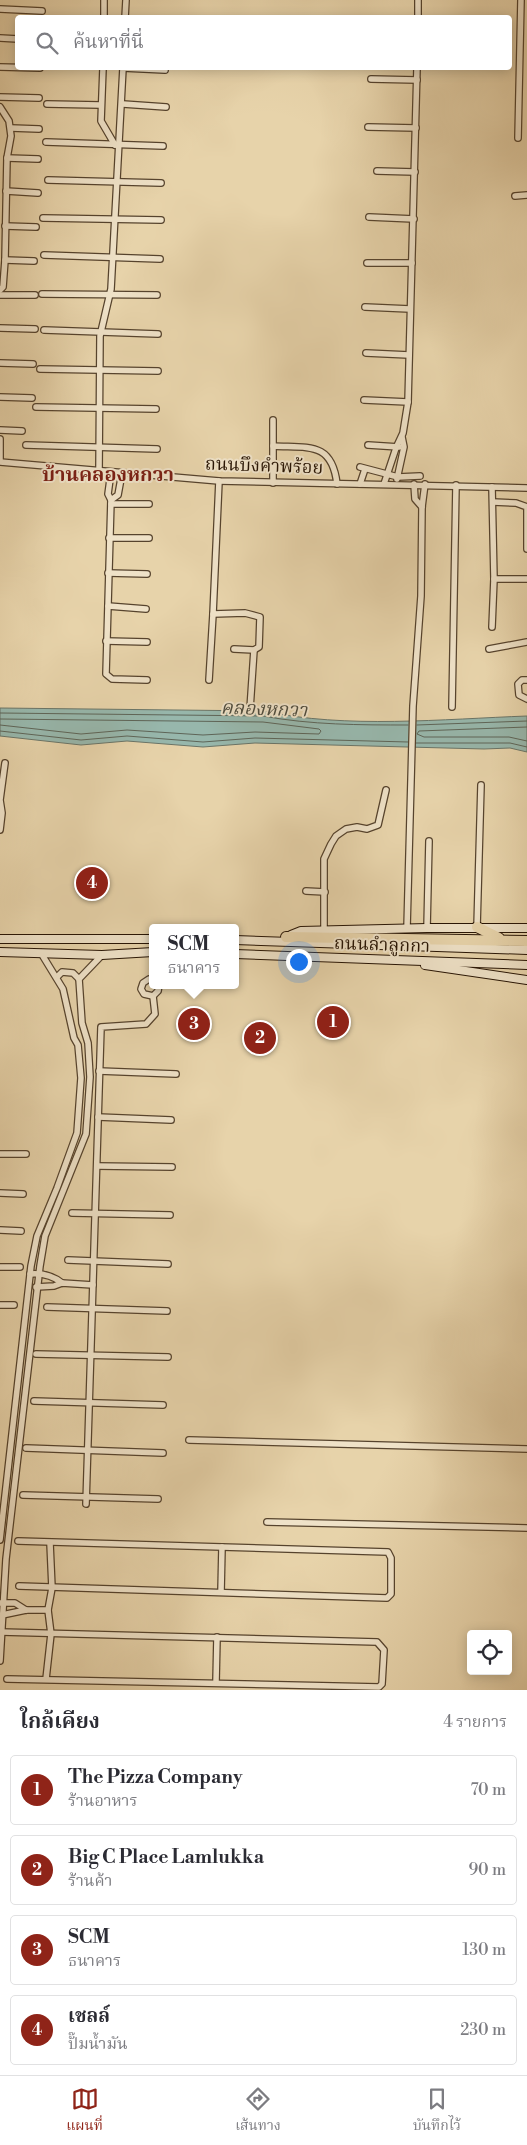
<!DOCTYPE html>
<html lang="th">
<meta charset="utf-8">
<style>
body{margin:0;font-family:"Libre Bodoni","Noto Serif Thai",serif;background:#f7f7f7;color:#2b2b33}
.controls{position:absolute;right:15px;bottom:15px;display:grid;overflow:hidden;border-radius:5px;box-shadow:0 2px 12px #0003}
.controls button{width:45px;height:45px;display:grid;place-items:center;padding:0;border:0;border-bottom:1px solid #e1e1e2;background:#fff;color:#2b2b33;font:25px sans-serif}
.you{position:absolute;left:298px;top:961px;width:18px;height:18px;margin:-12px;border:4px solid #fff;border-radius:50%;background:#1a73e8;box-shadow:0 0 0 8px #1a73e833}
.badge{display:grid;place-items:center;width:32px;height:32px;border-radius:50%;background:#8f2418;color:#fff;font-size:16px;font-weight:700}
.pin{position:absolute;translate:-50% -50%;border:2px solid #fff;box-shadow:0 1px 5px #0006}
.popup{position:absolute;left:149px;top:924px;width:90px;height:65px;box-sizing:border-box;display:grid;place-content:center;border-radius:5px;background:#fff;filter:drop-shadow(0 1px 4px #0005);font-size:16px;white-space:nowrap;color:#7c7c81}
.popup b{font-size:19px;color:#2b2b33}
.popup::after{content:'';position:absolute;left:50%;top:100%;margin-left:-10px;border:10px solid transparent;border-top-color:#fff}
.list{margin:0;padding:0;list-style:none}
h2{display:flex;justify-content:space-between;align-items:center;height:65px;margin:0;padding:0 20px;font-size:21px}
h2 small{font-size:16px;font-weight:400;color:#7c7c81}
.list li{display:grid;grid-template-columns:32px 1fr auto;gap:15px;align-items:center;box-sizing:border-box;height:70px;margin:0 10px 10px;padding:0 10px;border:1px solid #e1e1e2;border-radius:5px}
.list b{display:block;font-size:19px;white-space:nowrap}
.list p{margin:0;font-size:16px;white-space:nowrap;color:#7c7c81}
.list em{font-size:16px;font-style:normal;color:#7c7c81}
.icon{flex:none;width:28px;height:28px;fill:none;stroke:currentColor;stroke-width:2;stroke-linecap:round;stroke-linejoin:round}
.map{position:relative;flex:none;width:527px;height:1690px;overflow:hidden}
.search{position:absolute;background:#fff;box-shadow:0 2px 12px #0003;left:15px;right:15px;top:15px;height:55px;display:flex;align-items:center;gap:12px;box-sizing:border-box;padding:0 18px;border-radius:5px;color:#7c7c81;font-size:19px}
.sheet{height:385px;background:#fff}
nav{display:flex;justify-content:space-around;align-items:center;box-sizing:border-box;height:70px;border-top:1px solid #e1e1e2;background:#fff;font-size:14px;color:#7c7c81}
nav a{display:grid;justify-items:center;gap:2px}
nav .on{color:#8f2418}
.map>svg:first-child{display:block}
</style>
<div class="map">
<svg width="527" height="1690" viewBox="0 0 527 1690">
<rect width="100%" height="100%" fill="#e7d3aa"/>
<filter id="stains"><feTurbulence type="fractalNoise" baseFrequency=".004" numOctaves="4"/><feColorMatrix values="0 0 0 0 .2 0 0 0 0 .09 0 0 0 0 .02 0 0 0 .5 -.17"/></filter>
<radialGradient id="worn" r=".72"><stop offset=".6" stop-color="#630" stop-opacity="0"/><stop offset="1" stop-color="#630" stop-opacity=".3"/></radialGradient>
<!-- water -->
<path fill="#97b7ac" stroke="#6a7568" d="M0,708L264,711C345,729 444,719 527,716V752L510,748L484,749L255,743L203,747L127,741L81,745L0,736Z"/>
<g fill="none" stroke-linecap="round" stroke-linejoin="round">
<!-- shore -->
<g stroke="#5e6558" stroke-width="1">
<path d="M0,713L263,716C311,725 360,725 408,725"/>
<path d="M0,719L263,722L319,729L321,731L319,734L255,732L203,735L127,730L81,734L0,725"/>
<path d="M417,725L527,721"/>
<path d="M527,727L419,731L417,734L424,737H509L527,741"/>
<path d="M0,731L81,740L127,736L203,742L255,738L408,742"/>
<path d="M416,743H510L527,747"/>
</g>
<!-- street casing -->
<g stroke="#56432d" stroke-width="8">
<g id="street">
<path d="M0,9L42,11"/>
<path d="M104,18V0"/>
<path d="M125,18L126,0"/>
<path d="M418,18V0"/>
<path d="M0,38L18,39"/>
<path d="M0,67L40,68"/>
<path d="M103,68L101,121L115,145"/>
<path d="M123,68L165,70"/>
<path d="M371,79L417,80"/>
<path d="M0,97L39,98"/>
<path d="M47,104L100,105"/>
<path d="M123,104L166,107"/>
<path d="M0,107L9,121L11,136L7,158L5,260L3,287L0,290"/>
<path d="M368,127L416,128"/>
<path d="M11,128L39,129"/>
<path d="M518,138L521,0"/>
<path d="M46,142L163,146"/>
<path d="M7,158L38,159"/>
<path d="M377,171L415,172"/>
<path d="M48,180L161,183"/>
<path d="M6,191L38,193"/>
<path d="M515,196L527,195"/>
<path d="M369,217L414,219"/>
<path d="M43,218L161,220"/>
<path d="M5,226L36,227"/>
<path d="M44,255L160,259"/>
<path d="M5,260L34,261"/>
<path d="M367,263H412"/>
<path d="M42,294L157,295"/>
<path d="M0,295H35"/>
<path d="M365,307L410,309"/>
<path d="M0,328L35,329"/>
<path d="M44,330L158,334"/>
<path d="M366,353L409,355"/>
<path d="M0,363L33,364"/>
<path d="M40,369L158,371"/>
<path d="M0,397L32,398"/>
<path d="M364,400L408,402"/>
<path d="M36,407L156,409"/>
<path d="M0,430L22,431"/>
<path d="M0,439V461"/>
<path d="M26,445L157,449"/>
<path d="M368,445L399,447"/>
<path d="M273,446C308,448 332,441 337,484"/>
<path d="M0,462L219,481L527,488"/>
<path d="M360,467L398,477L420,476"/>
<path d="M99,471L100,336L111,289L123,68"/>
<path d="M111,472L108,494L111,500L106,674L112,679L147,680"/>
<path d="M397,479L404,447L402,437"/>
<path d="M219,481L213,614L245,613L260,617L259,647L254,650L250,709"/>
<path d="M273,483V420"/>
<path d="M360,484L365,469"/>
<path d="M384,484L396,448L403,433L408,402L417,68"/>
<path d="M414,484L415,499L422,507"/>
<path d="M111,500L118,495L122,473"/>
<path d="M493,502L516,503L527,507V549"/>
<path d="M111,504H149"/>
<path d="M109,538H149"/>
<path d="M108,573L147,574"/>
<path d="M494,579H527"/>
<path d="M108,606L146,609"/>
<path d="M492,627L494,579L492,487"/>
<path d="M106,641L147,642"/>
<path d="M234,649L254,650"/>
<path d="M489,649L527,642"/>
<path d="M209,680L213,614"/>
<path d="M527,680H522L518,684L519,695L527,699"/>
<path d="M452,707L456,485"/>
<path d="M0,830L2,813L0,800L5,763"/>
<path d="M306,891L325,892"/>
<path d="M477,927L481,785"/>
<path d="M407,928L413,706L421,596L422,507L425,484"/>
<path d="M427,928L429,841"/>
<path d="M324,931V859L331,844L336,836L346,829L357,827L367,829L378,825L386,790"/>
<path d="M57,977L62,972L73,973L79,979"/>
<path d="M153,979H149L143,983L141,989L144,994L153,996L158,991L159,985"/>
<path d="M99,1071L176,1074"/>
<path d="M98,1117L171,1120"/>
<path d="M0,1154H26"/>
<path d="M97,1166L172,1167"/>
<path d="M0,1193L23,1194"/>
<path d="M72,1213L170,1215"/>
<path d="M0,1230L21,1231"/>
<path d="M68,1260L168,1264"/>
<path d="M0,1267H20"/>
<path d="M30,1274C42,1273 52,1275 62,1283"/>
<path d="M36,1287L54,1286L62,1283L93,1285"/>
<path d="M0,1305H14"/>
<path d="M47,1307L167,1311"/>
<path d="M36,1354L168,1357"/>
<path d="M34,1401L163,1405"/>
<path d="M189,1440L527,1449"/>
<path d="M26,1448L163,1453"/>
<path d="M23,1495L158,1499"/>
<path d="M86,1504L101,1027L146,1024L155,1014L153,996"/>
<path d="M267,1522L527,1528"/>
<path d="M0,1540L31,1266L37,1236L57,1188L77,1133L81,1078L78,1045L74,1038L63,989L41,953"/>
<path d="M18,1541L388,1552L391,1558V1594L387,1598L19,1586"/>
<path d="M221,1592L222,1547"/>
<path d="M0,1603H15L26,1610"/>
<path d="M2,1615L26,1610H48"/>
<path d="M1,1632L377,1642L384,1650L382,1684L379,1687L7,1679"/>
<path d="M0,1661L6,1559L40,1266L45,1236L86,1134L90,1077L88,1043L82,1023L79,979L102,955"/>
<path d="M46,1679L51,1634L48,1610L52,1588L50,1543"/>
<path d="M216,1682L217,1637"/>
</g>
</g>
<!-- secondary casing -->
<g stroke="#261303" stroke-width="10">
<g id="secondary">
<path d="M291,935L301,931L427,928H527"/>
<path d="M0,939H153"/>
<path d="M235,940L527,950"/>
<path d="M0,952L102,955L153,952"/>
<path d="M235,954L527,965"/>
<path d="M425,965L527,980"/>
</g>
</g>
<!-- highway casing -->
<g stroke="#261303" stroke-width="12">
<g id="highway">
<path d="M477,927L499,938"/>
<path d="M286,937L527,941"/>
</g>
</g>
<!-- street -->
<use href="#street" stroke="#efe2c8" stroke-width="5.5"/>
<!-- secondary -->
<use href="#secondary" stroke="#efe2c8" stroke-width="8"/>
<!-- highway -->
<use href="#highway" stroke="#e7d3aa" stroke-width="10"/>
</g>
<g text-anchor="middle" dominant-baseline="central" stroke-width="4" stroke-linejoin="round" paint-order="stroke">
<!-- street labels -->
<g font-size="18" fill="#261303" stroke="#efe2c8">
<text transform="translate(264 466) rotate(2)">ถนนบึงคำพร้อย</text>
<text transform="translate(382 945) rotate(2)">ถนนลำลูกกา</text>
</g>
<!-- water labels -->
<g font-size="19" font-style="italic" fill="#4e4c3e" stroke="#efe2c8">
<text transform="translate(264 709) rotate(2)">คลองหกวา</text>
</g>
<!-- quarter labels -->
<g font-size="20" font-weight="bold" fill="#7a1f14" stroke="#efe2c8">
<text x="108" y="475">บ้านคลองหกวา</text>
</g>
</g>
<rect width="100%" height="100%" filter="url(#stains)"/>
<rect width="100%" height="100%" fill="url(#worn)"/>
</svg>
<div class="controls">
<button><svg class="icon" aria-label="locate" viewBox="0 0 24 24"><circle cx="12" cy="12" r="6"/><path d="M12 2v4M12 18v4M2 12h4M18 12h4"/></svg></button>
</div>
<div class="you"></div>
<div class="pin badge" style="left:333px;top:1022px">1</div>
<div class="pin badge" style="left:260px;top:1038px">2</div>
<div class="pin badge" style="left:194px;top:1024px">3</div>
<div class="popup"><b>SCM</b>ธนาคาร</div>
<div class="pin badge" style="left:92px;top:883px">4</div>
<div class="search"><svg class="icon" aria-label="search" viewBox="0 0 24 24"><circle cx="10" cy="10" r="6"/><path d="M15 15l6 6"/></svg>ค้นหาที่นี่</div>
</div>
<section class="sheet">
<h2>ใกล้เคียง<small>4 รายการ</small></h2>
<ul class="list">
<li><span class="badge">1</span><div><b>The Pizza Company</b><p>ร้านอาหาร</p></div><em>70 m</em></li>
<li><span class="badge">2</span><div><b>Big C Place Lamlukka</b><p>ร้านค้า</p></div><em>90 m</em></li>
<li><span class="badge">3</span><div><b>SCM</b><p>ธนาคาร</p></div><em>130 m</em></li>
<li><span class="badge">4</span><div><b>เชลล์</b><p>ปั๊มน้ำมัน</p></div><em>230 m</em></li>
</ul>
</section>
<nav>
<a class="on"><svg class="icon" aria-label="map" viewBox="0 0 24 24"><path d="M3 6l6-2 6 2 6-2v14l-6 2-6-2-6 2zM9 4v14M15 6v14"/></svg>แผนที่</a>
<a><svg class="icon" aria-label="directions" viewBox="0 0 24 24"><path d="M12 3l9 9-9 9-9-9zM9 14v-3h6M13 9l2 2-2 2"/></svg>เส้นทาง</a>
<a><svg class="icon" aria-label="saved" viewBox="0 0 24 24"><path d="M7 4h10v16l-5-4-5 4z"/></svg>บันทึกไว้</a>
</nav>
